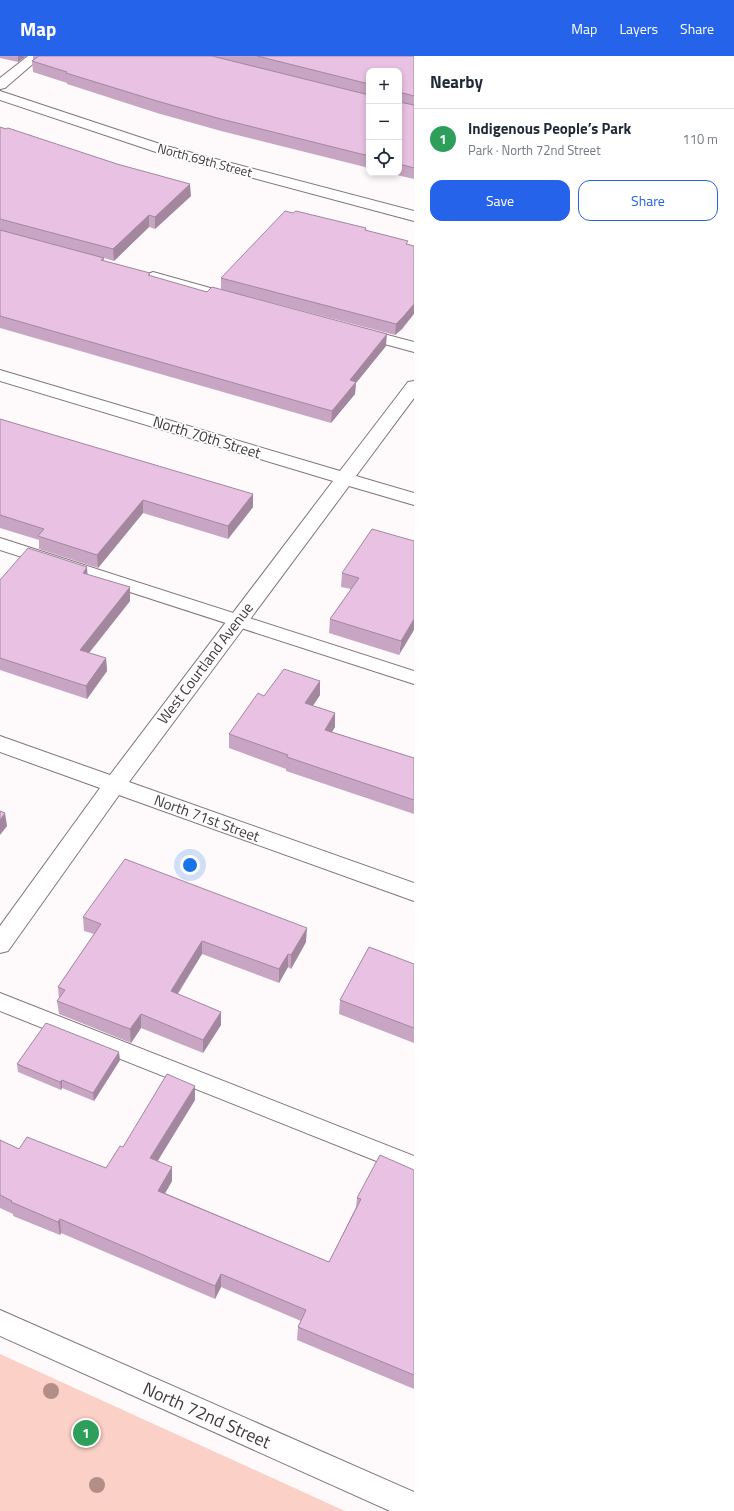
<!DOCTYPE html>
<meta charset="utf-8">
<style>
body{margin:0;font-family:"Titillium Web",sans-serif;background:#f6f6f7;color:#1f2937}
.controls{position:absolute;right:12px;top:12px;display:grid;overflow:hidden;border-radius:8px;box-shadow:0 2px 6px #0003}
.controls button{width:36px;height:36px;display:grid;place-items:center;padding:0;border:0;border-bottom:1px solid #e0e1e3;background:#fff;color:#1f2937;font:20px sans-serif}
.you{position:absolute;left:190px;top:809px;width:14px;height:14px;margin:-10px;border:3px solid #fff;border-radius:50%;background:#1a73e8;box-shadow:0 0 0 6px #1a73e833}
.badge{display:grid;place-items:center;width:26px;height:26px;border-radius:50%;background:#2563eb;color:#fff;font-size:13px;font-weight:700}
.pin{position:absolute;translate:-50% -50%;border:2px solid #fff;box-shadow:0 1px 4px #0006}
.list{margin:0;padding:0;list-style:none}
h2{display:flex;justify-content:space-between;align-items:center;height:52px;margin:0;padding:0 16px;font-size:17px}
h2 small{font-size:13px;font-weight:400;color:#747a83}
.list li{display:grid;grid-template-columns:26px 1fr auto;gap:12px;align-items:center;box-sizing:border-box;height:60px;padding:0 16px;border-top:1px solid #e0e1e3}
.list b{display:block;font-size:15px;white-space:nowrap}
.list p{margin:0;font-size:13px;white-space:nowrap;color:#747a83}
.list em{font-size:13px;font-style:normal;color:#747a83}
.actions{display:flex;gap:8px;padding:12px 16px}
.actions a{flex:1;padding:9px 0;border:1px solid #2563eb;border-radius:12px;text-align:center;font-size:14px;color:#2563eb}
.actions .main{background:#2563eb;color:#fff}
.icon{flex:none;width:22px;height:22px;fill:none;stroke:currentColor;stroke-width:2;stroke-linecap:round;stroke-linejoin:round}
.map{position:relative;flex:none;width:414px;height:1455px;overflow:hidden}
header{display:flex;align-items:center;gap:24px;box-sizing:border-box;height:56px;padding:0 20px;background:#2563eb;color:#fff}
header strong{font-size:19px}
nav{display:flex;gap:22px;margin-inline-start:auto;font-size:14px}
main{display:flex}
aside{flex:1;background:#fff}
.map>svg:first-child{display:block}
</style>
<header>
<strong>Map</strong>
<nav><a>Map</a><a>Layers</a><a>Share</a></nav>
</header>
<main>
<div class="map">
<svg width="414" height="1455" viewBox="0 0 414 1455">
<rect width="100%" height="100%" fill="#fefafc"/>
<!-- green -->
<path fill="#fbd1c7" d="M0,1298L345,1455H0Z"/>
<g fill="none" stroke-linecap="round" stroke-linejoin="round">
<!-- service casing -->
<g stroke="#83747a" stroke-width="2">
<g id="service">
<path d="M28,0H42L5,32L0,33V22Z"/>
<path d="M153,216L239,240L242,243L239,246L234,248L148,224L145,221L148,218Z"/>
<path d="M361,272L414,286V296L355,280L353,277L355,274Z"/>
<path d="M0,482L414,615V628L0,494Z"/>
<path d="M0,937L414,1100V1120L0,955Z"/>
</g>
</g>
<!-- minor casing -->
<g stroke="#83747a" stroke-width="2">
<g id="minor">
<path d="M0,35L166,90L414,155V165L156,96L0,44Z"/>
<path d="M0,314L340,415L408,326L414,325V342L356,420L414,437V449L349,430L129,726L414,827V845L119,739L8,895L0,897V870L100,732L0,696V680L110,719L333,425L0,325Z"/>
<path d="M0,1254L414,1436V1455H390L0,1280Z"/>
</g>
</g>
<!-- service -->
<use href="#service" fill="#fff" fill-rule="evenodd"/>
<!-- minor -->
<use href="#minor" fill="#fff" fill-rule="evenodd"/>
</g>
<!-- trees -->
<g fill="#b38e87">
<circle cx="51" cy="1335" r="8"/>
<circle cx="97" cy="1429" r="8"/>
</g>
<!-- wall -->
<g fill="#c8a6c3">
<path d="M0,0H26L18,6L0,2Z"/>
<path d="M33,0H414V123L388,117H399V15H369V112L221,75L157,57L67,28V27L33,16L32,5L33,4Z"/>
<path d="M0,71L191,140L155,173L149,171L114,205L104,202V205L150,217V220L207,236L221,233V222L293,157L366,172V174L408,188L402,273L395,279L246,240L386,290L356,327L355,338L331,367L0,272Z"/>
<path d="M0,363L253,451L228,483L143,457L98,512L39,493V484L0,472Z"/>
<path d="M414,485L399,599L329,577L330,563L351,533L341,531L342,517Z"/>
<path d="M88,519L130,531V545L89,597L106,602L107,615L87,643L0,614V524Z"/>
<path d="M320,639L313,650L335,657V671L332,676L414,702V758L286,715V713L229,692V678L264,640Z"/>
<path d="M83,861L306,886L291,913L288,911L279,927L202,898L178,938L221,969L203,997L141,972L131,987L59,958L57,945L59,943L58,931L94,878L84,875Z"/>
<path d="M414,908V987L339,958L340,944Z"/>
<path d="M120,1004L94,1045L62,1032L61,1034L18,1016L17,1008Z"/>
<path d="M195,1044L157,1105L172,1125L165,1137L329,1206L356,1151L357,1142L414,1114V1333L297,1284L298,1271L301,1265L221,1231L215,1243L61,1177L60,1179L13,1160V1158L0,1152V1084L19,1093L106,1112L123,1091Z"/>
</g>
<!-- shaded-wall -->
<g fill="#a2879f">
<path d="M18,0H26L18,6Z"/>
<path d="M190,128L191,140L155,173V161Z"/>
<path d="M149,159V171L114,205L113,193Z"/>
<path d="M414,248V258L402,273L395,279L396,268Z"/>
<path d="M387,278L386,290L356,327L355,338L331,367L332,355L350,324Z"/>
<path d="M253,438V451L228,483V470Z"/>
<path d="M143,444V457L98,512L97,499Z"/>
<path d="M87,511L88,524L83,517Z"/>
<path d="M130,531V545L81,607L80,594Z"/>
<path d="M414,563V574L399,599L401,585Z"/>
<path d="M106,602L107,615L87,643L86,630Z"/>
<path d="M320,625V639L305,661V647Z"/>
<path d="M335,657V671L324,688L325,674Z"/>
<path d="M5,757L7,770L0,779V764Z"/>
<path d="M307,872L306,886L291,913V899Z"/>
<path d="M202,885V898L171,948V935Z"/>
<path d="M288,898V911L279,927V913Z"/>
<path d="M221,956V969L203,997V984Z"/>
<path d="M141,958V972L131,987L130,973Z"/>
<path d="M119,996L120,1004L94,1045L93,1037Z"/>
<path d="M62,1024V1032L61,1034L60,1026Z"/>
<path d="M195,1030V1044L151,1116L150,1102Z"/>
<path d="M172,1111V1125L159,1148L158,1135Z"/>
<path d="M60,1163L61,1177L60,1179L58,1166Z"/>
<path d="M221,1218V1231L215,1243V1230Z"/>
</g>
<!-- building -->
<g fill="#e8c1e3" stroke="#a2879f">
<path d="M39,0H212L369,39V100L221,63L157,45L66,17L67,16L32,5Z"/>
<path d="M257,0H414V40L399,36V15H369V28Z"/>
<path d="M399,46L414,49V112L399,108Z"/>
<path d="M0,71L6,73L8,72L117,108L190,128L155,161L149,159L113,193L0,163Z"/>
<path d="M285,155L293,157L296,155L366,172L365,174L408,185L406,188L414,190V248L403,261L396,268L221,222Z"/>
<path d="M0,174L104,202L101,204L150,217L148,219L207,236L212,231L387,278L350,324L356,326L332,355L0,260Z"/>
<path d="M0,363L253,438L228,470L143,444L97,499L38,480L44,473L0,459Z"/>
<path d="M372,473L414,485V563L401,585L330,563L359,522L342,517Z"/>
<path d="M28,492L87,511L83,517L130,531L80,594L106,602L86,630L0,602V524Z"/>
<path d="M284,613L320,625L305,647L335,657L325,674L414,702V744L287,701L288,699L229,678L258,637L264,640Z"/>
<path d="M0,755L5,757L0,764Z"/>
<path d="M125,803L307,872L291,899L288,898L279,913L202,885L171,935L221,956L203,984L141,958L130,973L57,945L65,934L58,931L101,868L83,861Z"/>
<path d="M369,891L414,908V972L340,944Z"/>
<path d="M46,967L119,996L93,1037L62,1024L60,1026L17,1008Z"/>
<path d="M167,1018L195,1030L150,1102L172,1111L158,1135L329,1206L361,1143L357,1142L380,1099L414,1114V1319L298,1271L306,1254L221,1218L215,1230L60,1163L58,1166L11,1146L12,1145L0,1139V1084L19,1093L27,1081L106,1112L120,1090L123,1091Z"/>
</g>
<g text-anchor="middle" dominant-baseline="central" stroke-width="3.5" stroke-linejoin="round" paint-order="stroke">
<!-- far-street labels -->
<g font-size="13" fill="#403a3c" stroke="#fff">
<text transform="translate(205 104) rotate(15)">North 69th Street</text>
</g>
<!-- street labels -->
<g font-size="15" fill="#403a3c" stroke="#fff">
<text transform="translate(207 381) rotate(17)">North 70th Street</text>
<text transform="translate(205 607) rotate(-53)">West Courtland Avenue</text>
<text transform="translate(207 762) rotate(20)">North 71st Street</text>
</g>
<!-- near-street labels -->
<g font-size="18" fill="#403a3c" stroke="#fff">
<text transform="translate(207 1359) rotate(24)">North 72nd Street</text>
</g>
</g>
</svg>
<div class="controls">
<button>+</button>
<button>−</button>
<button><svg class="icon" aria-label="locate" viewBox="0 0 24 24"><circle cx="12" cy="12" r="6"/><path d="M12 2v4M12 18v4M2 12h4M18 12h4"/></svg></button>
</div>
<div class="you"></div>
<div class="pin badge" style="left:86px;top:1377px;background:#2e9e5b">1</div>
</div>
<aside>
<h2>Nearby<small></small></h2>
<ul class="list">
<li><span class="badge" style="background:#2e9e5b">1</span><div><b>Indigenous People’s Park</b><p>Park · North 72nd Street</p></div><em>110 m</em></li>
</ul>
<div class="actions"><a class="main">Save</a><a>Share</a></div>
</aside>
</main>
